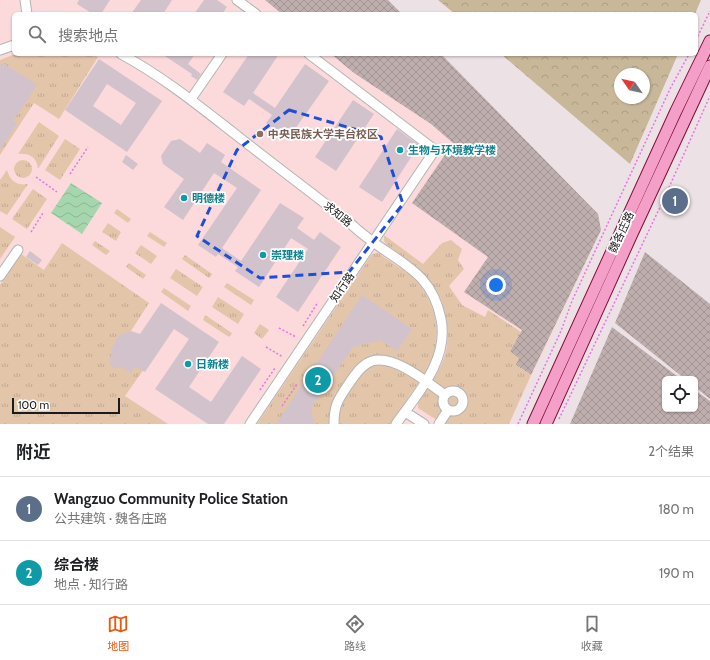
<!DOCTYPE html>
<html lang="zh">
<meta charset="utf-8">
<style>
body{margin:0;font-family:Cabin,"Noto Sans SC",sans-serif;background:#f2f2f2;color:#202124}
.controls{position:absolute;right:12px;bottom:12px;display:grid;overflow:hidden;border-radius:6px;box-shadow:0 1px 3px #0004}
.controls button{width:36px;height:36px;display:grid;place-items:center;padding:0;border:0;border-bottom:1px solid #e0e0e0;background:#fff;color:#202124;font:20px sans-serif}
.compass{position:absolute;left:614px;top:68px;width:36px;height:36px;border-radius:50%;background:#fff;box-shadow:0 1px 3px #0004;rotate:304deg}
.scale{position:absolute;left:12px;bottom:10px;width:108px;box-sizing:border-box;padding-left:4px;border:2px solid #1b1b1b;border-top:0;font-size:11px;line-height:14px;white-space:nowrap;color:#1b1b1b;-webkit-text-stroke:3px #fff;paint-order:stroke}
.you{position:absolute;left:496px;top:285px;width:14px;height:14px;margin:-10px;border:3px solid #fff;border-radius:50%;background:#1a73e8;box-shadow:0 0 0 6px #1a73e833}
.badge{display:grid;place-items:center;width:26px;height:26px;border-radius:50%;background:#ea580c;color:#fff;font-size:13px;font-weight:700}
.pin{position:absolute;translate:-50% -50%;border:2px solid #fff;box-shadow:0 1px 4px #0006}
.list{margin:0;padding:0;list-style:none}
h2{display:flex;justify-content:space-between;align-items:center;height:52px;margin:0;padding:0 16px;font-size:17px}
h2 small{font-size:13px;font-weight:400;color:#757577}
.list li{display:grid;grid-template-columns:26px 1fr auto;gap:12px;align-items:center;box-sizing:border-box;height:64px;padding:0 16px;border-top:1px solid #e0e0e0}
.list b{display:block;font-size:15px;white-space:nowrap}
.list p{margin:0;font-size:13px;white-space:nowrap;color:#757577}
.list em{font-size:13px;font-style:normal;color:#757577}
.icon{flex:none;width:22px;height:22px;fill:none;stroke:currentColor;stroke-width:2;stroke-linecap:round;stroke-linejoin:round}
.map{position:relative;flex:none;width:710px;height:424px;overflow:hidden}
.search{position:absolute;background:#fff;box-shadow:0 1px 3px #0004;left:12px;right:12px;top:12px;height:44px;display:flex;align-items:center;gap:10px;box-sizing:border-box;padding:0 14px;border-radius:6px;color:#757577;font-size:15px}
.sheet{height:180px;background:#fff}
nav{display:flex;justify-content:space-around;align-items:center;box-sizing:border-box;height:56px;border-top:1px solid #e0e0e0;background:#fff;font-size:11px;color:#757577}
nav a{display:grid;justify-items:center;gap:2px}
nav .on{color:#ea580c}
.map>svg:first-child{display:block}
</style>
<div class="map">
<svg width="710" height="424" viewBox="0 0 710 424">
<defs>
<pattern id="construction-cross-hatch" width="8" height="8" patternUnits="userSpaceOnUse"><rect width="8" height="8" fill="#bfaeae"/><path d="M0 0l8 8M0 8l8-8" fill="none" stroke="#a49595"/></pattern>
<pattern id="grass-tufts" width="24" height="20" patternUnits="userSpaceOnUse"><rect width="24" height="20" fill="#e3c5aa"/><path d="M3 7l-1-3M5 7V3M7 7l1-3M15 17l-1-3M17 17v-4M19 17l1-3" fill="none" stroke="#c2a992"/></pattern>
<pattern id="forest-crowns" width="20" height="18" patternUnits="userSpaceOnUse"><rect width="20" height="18" fill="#c8b899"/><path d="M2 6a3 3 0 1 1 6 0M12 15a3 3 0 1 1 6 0" fill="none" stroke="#ab9e83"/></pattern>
<pattern id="water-waves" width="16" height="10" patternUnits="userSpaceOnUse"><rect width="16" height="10" fill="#a5d6ae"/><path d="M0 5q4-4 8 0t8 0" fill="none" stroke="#8db795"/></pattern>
</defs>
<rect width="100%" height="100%" fill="#ece1e5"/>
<!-- education -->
<path fill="#fcdadb" d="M0,0H388L402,14H14V54H441L598,214L601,230L510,424H0Z"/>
<!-- construction -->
<g fill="url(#construction-cross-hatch)">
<path d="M265,0H388L402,14H282Z"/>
<path d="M331,54H441L598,214L601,230L531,375L516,365L510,351L522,330L464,292L488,257L412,203L453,143L431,124L354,73Z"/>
<path d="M645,252L710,304V399L695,387V379H685L615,323Z"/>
<path d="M612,327L681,379H665V409H695V390L710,401V424H570Z"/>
</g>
<!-- grass -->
<g fill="url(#grass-tufts)">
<path d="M15,54H91L98,57L59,119L34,103L0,155V60Z"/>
<path d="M39,122L59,136L38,169C37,157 29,153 18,154Z"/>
<path d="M65,139L80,149L60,180L45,170Z"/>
<circle cx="23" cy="169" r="9"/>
<path d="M7,170C10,181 17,186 28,184L7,215L0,211V180Z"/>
<path d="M33,189L47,199L27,229L12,219Z"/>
<path d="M117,209L131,219L128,223L114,213Z"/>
<path d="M108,223L121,232L116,241L102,232Z"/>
<path d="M0,227L15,237L0,259Z"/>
<path d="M150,232L167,243L164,247L147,236Z"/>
<path d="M384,235L423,264L442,243L451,240L462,249L458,260L464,269L449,286L462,305L485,317L488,310L521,332L510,351L519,358L516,365L531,375L509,424H443L418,408V403C427,389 438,374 444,358C448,347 448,335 447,324C443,283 417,267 386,244L384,241Z"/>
<path d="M95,241L110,251L106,255L92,245Z"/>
<path d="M62,243L149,303L120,348L146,366L125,396L168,424H0V285L21,254L44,270Z"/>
<path d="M141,245L157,256L151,264L135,253Z"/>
<path d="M378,253L412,276L420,285L428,298L435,315L437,332L435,348L431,364L391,424H257L372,254Z"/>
<path d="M185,255L212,274L209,278L182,259Z"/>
<path d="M129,263L146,275L143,279L126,267Z"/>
<path d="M176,269L203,287L197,296L170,278Z"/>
<path d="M227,283L254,300L251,305L224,287Z"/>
<path d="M164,288L191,306L188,311L161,292Z"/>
<path d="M218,297L244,314L238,324L212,307Z"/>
<path d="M205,315L232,333L229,337L203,320Z"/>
<path d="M260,324L269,330L262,339L254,333Z"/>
</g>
<!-- forest -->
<g fill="url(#forest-crowns)" fill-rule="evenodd">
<path d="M438,0H701L695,14H455Z"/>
<path d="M501,54H678L630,164ZM620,74H644V98H620Z"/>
</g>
<!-- water -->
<path fill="url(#water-waves)" d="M71,183L102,203L82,234L51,213Z"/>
<!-- building -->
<g fill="#d2c2cc" fill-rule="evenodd">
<path d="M79,0H110L101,14H93L77,4Z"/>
<path d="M141,0H172L163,14H131Z"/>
<path d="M204,0H217L227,7L222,14H194Z"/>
<path d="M162,54H195L188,64L201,74L197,80L191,76L192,74Z"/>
<path d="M249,54H279L253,93L275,108L305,64L329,81L288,139L266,123L272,115L249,99L244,106L223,92Z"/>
<path d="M99,59L162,101L127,152L65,110ZM107,84L136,103L121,125L93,106Z"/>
<path d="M3,63L37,85L13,121L17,124L0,150V67Z"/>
<path d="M353,100L374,114L336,171L315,157Z"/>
<path d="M397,129L419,145L382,202L359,187Z"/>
<path d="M180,139L200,153L207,143L225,155L221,162L261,190L222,248L241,261L280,203L304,218L297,228L314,240L320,232L341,247L298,312L276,297L308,249L291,238L259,287L235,271L238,267L218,254L216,257L198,245L237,188L214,173L183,220L164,207L184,179L163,164L161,156L171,141Z"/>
<path d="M126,155L138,164L133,170L122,162Z"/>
<path d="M30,251L42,260L38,265L26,257Z"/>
<path d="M362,295L412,329L397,351L380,340L353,347L311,408L314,424H276Z"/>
<path d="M161,303L219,342L189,387L211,402L242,356L261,369L224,424H208L155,389L189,339L174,329L145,372L135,366L131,373L122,367L114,368L111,365L110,360L112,348L119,335L131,331L140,334Z"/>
</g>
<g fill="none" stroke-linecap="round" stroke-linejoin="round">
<!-- minor casing -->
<g stroke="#b4b4b4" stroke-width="11">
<g id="minor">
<path d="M25,0L27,14"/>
<path d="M237,0L256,14"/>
<path d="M0,50L14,45"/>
<path d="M121,54C162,76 199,106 235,134C273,164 312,193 350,223C357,230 365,236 373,242C389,254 408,264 422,279C432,290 438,304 441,319C449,360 418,393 396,424"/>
<path d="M191,99L222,54"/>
<path d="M0,276L18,250"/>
<circle cx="453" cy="401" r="10"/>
<path d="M405,412L424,424"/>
<path d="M250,424L435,150L309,54"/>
<path d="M334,424C334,403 339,399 350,382C355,375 362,364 372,361C394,354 428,383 445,395"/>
<path d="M439,424L448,410"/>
</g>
</g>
<!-- major casing -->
<g stroke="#860c39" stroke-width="13">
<g id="major">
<path d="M533,424L676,111L710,41"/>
<path d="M546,424L631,236L710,66"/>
</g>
</g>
<!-- path -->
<g stroke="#ed71e5" stroke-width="1.5" stroke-dasharray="2 2" stroke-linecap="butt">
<path d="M696,40L710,11"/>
<path d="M70,174L88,147"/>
<path d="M36,177L57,192"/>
<path d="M31,232L43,213"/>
<path d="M303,326L318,302"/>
<path d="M279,328L296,337"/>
<path d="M266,347L283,357"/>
<path d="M260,390L275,368"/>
<path d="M282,406L298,383"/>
<path d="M559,419L662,203L710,96"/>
<path d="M518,424L561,331L572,301L670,89L689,54"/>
</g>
<!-- minor -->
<use href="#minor" stroke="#fff" stroke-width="9"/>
<!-- major -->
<use href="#major" stroke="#f39fc7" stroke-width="11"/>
</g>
<!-- marked area -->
<path fill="none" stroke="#1d4ed8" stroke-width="3" stroke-dasharray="8 5" stroke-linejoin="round" d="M289,110L381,137L403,204L349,272L260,278L197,236L237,150Z"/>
<!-- markers -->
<circle fill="#8d6e63" stroke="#fff" stroke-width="1.5" cx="260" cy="134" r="4"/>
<g fill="#0f9aa8" stroke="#fff" stroke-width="1.5">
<circle cx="400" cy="150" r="4"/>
<circle cx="184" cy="198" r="4"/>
<circle cx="263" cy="255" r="4"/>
<circle cx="188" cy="364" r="4"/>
</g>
<g text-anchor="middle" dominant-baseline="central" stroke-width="3.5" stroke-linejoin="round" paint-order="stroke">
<!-- education labels -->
<g font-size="11" font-weight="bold" fill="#785e54" stroke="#fff" text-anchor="start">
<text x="268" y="134">中央民族大学丰台校区</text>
</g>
<!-- culture labels -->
<g font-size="11" font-weight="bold" fill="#0d838f" stroke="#fff" text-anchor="start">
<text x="408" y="150">生物与环境教学楼</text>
<text x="192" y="198">明德楼</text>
<text x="271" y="255">崇理楼</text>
<text x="196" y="364">日新楼</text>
</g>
<!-- street labels -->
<g font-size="11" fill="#1b1b1b" stroke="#fff">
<text transform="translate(338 214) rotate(39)">求知路</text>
<text transform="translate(621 232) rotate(-65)">魏各庄路</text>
<text transform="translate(342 287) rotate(-56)">知行路</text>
</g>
</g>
</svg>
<div class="controls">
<button><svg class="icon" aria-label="locate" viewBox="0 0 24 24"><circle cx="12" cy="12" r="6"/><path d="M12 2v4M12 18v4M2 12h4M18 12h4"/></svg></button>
</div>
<svg class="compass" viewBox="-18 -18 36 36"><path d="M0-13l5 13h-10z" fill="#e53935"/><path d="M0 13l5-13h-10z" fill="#757577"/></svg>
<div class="scale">100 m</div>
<div class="you"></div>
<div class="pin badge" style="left:675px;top:201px;background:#5c6f8a">1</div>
<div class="pin badge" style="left:318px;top:380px;background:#0f9aa8">2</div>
<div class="search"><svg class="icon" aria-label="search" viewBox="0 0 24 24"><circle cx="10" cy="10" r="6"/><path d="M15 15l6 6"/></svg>搜索地点</div>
</div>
<section class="sheet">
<h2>附近<small>2个结果</small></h2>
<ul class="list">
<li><span class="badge" style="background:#5c6f8a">1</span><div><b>Wangzuo Community Police Station</b><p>公共建筑 · 魏各庄路</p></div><em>180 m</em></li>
<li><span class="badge" style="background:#0f9aa8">2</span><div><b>综合楼</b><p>地点 · 知行路</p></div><em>190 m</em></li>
</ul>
</section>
<nav>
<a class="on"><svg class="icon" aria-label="map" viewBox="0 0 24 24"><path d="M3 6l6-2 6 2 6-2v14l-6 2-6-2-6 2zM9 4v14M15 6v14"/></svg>地图</a>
<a><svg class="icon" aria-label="directions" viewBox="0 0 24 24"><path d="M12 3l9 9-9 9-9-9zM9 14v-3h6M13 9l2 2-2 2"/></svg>路线</a>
<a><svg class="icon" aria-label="saved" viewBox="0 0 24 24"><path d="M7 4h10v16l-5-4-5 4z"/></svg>收藏</a>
</nav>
